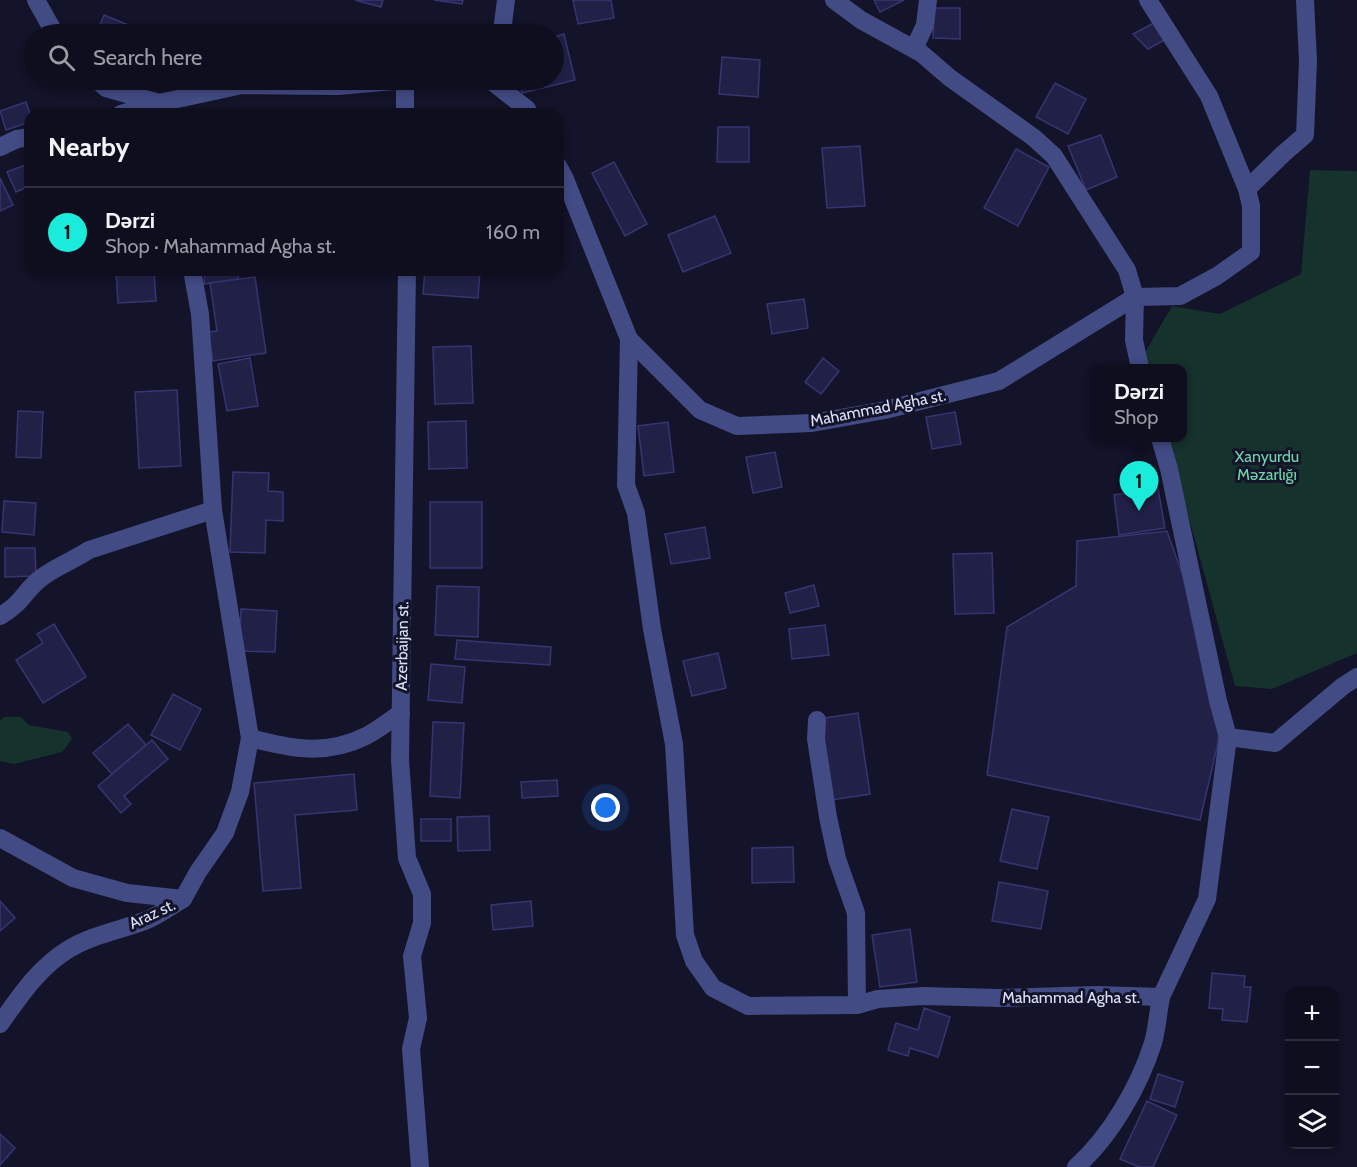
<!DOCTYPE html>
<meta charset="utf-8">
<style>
body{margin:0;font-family:Cabin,sans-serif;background:#171728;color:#f1f3f6}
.controls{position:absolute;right:18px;bottom:18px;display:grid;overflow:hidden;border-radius:12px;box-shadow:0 3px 9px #0003}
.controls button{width:54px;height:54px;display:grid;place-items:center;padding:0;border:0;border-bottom:2px solid #2e2e3d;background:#0e0e1f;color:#f1f3f6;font:30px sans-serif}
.you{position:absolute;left:606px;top:808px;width:21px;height:21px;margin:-15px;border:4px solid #fff;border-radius:50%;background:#1a73e8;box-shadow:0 0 0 9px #1a73e833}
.badge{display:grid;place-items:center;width:39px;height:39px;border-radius:50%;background:#1aebdb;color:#111;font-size:20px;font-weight:700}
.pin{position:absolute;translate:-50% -50px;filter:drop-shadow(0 2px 3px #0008)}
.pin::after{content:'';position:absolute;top:32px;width:21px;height:18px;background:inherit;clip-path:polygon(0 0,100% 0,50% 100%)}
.popup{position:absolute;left:1091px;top:364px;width:96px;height:78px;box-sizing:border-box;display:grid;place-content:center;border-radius:12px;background:#0e0e1f;filter:drop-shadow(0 2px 4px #0005);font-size:20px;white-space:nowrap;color:#9b9ca4}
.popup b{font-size:22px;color:#f1f3f6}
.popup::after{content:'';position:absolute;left:50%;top:100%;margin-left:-12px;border:12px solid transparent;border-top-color:#0e0e1f}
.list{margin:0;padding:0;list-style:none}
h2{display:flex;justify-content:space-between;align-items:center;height:78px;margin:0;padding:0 24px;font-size:26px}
h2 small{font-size:20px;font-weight:400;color:#9b9ca4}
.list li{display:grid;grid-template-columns:39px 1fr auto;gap:18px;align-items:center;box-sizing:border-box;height:90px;padding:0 24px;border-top:2px solid #2e2e3d}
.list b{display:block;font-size:22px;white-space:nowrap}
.list p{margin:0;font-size:20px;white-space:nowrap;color:#9b9ca4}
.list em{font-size:20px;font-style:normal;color:#9b9ca4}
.icon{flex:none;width:33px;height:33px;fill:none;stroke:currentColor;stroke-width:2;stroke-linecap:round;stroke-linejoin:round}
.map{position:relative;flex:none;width:1357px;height:1167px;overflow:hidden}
.search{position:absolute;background:#0e0e1f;box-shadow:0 3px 9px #0003;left:24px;top:24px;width:540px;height:66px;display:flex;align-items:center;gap:15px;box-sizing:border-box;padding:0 21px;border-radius:33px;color:#9b9ca4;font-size:22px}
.panel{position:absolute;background:#0e0e1f;box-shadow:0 3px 9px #0003;left:24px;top:108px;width:540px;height:168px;border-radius:18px}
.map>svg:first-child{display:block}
</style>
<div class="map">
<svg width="1357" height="1167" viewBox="0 0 1357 1167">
<rect width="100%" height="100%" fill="#131329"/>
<!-- green -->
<g fill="#16322c">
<path d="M1310,170L1357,171V653L1272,689L1235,686L1167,438H1182V368H1147L1143,356L1172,306L1220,314L1301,274Z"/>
<path d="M4,717H21L29,725L68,732L72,739L62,752L14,764L0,761V721Z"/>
</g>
<!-- building -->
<g fill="#212148" stroke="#363572" stroke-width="1.5">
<path d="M355,0H383L381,7Z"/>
<path d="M434,0H463L462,4Z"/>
<path d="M573,0H611L614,18L578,24Z"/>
<path d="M874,0H904L880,12Z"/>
<path d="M934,8H960V39L933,38Z"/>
<path d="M104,15L150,34H96Z"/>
<path d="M1163,18L1172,36L1148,49L1133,34Z"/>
<path d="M564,34L575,80L522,93L518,80H554V37Z"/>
<path d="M722,57L760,60L758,97L719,94Z"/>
<path d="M184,80H206L185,84Z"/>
<path d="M1055,83L1086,99L1068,134L1036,117Z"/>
<path d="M26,102L30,114V122L6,130L0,111Z"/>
<path d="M230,110L231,114H207Z"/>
<path d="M718,127H749V162H717Z"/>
<path d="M1101,135L1117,177L1086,190L1068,146Z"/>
<path d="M860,146L865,206L827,208L822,148Z"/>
<path d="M1016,149L1049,167L1018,226L984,208Z"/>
<path d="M614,162L647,224L625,236L592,173Z"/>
<path d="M30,163V186L16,192L7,172Z"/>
<path d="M0,178L13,205L0,211Z"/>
<path d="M715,216L731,253L683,272L668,235Z"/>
<path d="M116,270H154L156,301L118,303Z"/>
<path d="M205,270H238V279L204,284Z"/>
<path d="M425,270H480L478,298L423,294Z"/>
<path d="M255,277L266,353L213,361L208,332L217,331L210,283Z"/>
<path d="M804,299L808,328L772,334L767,304Z"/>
<path d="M471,346L473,403L435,404L433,347Z"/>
<path d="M250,358L258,406L227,411L218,364Z"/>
<path d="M823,358L839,371L821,394L805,382Z"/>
<path d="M177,390L181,466L139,468L135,392Z"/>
<path d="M18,411L43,412L41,458L16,457Z"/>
<path d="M955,412L961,444L932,449L926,417Z"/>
<path d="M466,421L467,468L429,469L428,422Z"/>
<path d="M668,422L674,472L644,476L638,426Z"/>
<path d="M775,452L782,487L753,493L746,457Z"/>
<path d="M233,472L269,473L268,491L283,492V521L266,520L265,553L230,552Z"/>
<path d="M1158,488L1165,528L1119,535L1114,495Z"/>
<path d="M4,501L36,503L34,535L2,532Z"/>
<rect x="430" y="502" width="52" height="66"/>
<path d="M705,527L710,558L671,564L665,534Z"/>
<path d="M1167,531L1190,596L1219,724L1218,743L1200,820L987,775L1007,627L1076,586L1077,541Z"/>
<path d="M5,548H35L36,576L5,577Z"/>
<path d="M992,553L994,613L955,614L953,554Z"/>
<path d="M814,585L819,606L790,613L785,593Z"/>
<path d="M437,586L479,587L478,637L435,635Z"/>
<path d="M241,609L277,611L275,652L239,651Z"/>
<path d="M54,624L86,677L43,703L16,660L43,643L37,634Z"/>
<path d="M825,625L829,655L792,659L789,629Z"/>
<path d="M457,640L551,647L550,665L455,659Z"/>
<path d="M718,653L726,688L692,696L683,661Z"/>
<path d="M431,664L465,667L462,703L428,700Z"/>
<path d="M173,694L201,709L180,750L151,735Z"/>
<path d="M858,713L870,794L831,800L818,719Z"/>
<path d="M433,722L464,723L460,798L430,796Z"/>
<path d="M128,724L146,745L112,774L93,753Z"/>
<path d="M152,740L168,759L124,796L131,804L121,813L98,786Z"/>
<path d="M354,774L357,810L295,815L301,888L263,891L254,783Z"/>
<path d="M557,780L558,796L522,798L521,782Z"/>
<path d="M1012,809L1049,817L1037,869L1000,861Z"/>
<path d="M489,816L490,850L458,851L457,817Z"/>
<rect x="421" y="819" width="30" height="22"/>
<path d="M793,847L794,882L752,883V848Z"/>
<path d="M999,882L1048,891L1041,929L992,921Z"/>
<path d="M0,901L15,918L0,931Z"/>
<path d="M531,901L533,926L493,930L491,905Z"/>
<path d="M910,929L917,982L880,987L872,935Z"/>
<path d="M1212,973L1245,976L1244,987H1251L1247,1022L1222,1020L1223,1009L1209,1008Z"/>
<path d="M924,1008L950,1017L938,1057L910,1048L908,1056L888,1050L896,1023L918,1030Z"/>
<path d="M1158,1074L1183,1082L1175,1107L1150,1099Z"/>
<path d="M1147,1101L1177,1115L1153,1167H1139L1120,1159Z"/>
<path d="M0,1134L15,1148L0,1165Z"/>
</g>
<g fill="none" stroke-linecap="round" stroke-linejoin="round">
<!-- minor -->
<g stroke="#424b84" stroke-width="18">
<path d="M36,0L55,34"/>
<path d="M500,34L503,24L506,0"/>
<path d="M914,49L925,25L928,0"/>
<path d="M97,80L106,88L159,103L121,114"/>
<path d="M405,80H425"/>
<path d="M490,80L527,109L529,114"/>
<path d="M162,114L159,103L242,85L338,86L405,80V114"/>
<path d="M0,147L17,139L30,137"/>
<path d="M558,166L565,179L629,339L626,485L636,513L652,629L674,744L685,935L694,961L713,988L748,1006L857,1005L878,999L923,996L999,998L1097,995L1161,997L1207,899L1228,737L1218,701L1169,469L1160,438"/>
<path d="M1247,189L1283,154L1305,135L1308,61L1305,0"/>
<path d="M407,270L400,760L407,858L422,894V923L412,956L418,1018L411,1049L420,1167"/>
<path d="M629,339L700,410L737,426L812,423L885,410L999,381L1135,297L1127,270L1054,156L1033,137L950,78L921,53L861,20L834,0"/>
<path d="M1140,368L1134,340L1135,297L1180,296L1217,276L1251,252V206L1247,189L1209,96L1148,0"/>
<path d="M0,616C22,604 24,591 41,578C55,567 74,560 89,550L213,510"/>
<path d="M817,720L816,739L828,817L837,859L856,913L857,1005"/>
<path d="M1228,737L1275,743L1343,686L1357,677"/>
<path d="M250,738C291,749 326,756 366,736C378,730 390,720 401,713"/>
<path d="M0,838L73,878L127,893L183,899"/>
<path d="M183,899L198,872L225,833L240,792L250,738L213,510L200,314L192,270"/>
<path d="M0,1024C20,996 39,967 69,949C92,935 121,930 147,920C159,915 171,906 183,899"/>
<path d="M1076,1167C1110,1137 1139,1087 1153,1043C1157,1029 1158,1012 1161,997"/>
</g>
</g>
<g text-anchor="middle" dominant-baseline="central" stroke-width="6" stroke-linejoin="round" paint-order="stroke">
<!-- street labels -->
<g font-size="16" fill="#dee0fc" stroke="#131329">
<text transform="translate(878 408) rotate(-11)">Mahammad Agha st.</text>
<text transform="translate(402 646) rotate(-89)">Azerbaijan st.</text>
<text transform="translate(152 914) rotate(-25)">Araz st.</text>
<text x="1071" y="997">Mahammad Agha st.</text>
</g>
<!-- park labels -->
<g font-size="16" fill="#6ed7aa" stroke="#131329">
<text x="1267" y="456">Xanyurdu<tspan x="1267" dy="18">Məzarlığı</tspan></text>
</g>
</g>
</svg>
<div class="controls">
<button>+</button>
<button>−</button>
<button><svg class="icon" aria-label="layers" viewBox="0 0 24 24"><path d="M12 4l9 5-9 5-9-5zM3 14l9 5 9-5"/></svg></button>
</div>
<div class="you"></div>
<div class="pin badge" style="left:1139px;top:511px">1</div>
<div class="popup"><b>Dərzi</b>Shop</div>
<div class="search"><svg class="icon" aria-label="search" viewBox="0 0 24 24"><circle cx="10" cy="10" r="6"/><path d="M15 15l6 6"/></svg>Search here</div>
<section class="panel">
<h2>Nearby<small></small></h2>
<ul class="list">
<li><span class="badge">1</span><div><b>Dərzi</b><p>Shop · Mahammad Agha st.</p></div><em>160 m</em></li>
</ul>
</section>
</div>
